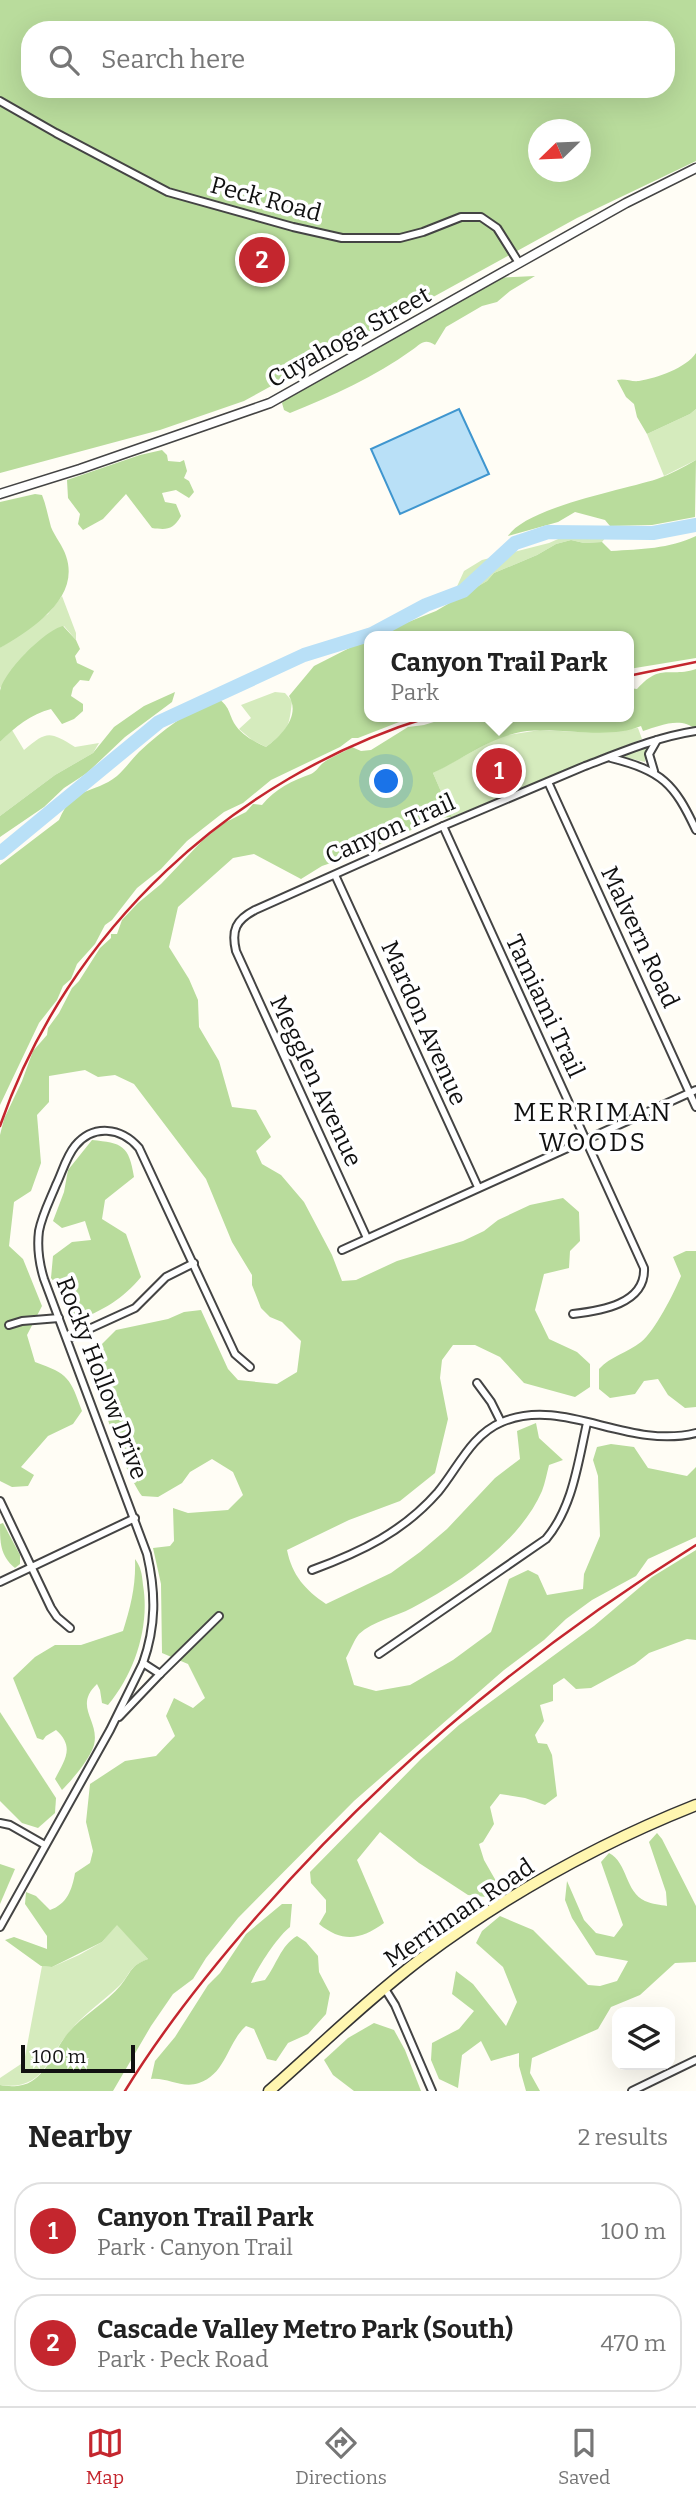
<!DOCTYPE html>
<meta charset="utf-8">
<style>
body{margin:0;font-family:Bitter,serif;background:#f2f2f2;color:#222}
.controls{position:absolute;right:21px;bottom:21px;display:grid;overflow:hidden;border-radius:14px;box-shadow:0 7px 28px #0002}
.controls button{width:63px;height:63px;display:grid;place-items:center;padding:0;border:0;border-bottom:2px solid #e0e0e0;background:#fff;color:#222;font:35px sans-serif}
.compass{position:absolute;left:528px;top:119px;width:63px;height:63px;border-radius:50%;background:#fff;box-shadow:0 7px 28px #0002;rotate:247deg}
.scale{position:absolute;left:21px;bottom:18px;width:114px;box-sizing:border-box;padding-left:7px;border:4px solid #111;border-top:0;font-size:19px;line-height:24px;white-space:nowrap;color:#111;-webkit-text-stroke:5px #fff;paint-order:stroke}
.you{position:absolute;left:387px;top:782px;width:24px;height:24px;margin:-18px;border:5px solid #fff;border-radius:50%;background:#1a73e8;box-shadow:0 0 0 10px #1a73e833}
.badge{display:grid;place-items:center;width:46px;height:46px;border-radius:50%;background:#c4262e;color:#fff;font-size:23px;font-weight:700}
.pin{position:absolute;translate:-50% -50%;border:4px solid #fff;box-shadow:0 2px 7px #0006}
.popup{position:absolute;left:364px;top:631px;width:270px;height:91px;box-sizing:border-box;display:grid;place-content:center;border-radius:14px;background:#fff;filter:drop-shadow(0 2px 5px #0005);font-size:23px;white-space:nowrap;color:#767676}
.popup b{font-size:26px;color:#222}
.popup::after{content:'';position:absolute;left:50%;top:100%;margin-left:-14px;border:14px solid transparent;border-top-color:#fff}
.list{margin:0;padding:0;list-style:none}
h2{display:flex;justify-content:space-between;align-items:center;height:91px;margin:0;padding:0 28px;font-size:30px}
h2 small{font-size:23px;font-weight:400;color:#767676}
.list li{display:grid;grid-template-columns:46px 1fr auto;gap:21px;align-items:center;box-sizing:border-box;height:98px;margin:0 14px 14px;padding:0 14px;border:2px solid #e0e0e0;border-radius:28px}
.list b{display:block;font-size:26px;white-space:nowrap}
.list p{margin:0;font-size:23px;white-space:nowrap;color:#767676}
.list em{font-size:23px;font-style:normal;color:#767676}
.icon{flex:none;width:38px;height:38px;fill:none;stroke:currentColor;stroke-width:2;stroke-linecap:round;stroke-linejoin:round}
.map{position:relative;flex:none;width:696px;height:2091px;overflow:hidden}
.search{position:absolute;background:#fff;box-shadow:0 7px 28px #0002;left:21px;right:21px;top:21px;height:77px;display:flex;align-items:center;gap:18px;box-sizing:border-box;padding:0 24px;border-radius:28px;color:#767676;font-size:26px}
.sheet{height:315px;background:#fff}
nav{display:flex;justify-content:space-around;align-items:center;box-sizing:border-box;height:98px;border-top:2px solid #e0e0e0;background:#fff;font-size:19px;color:#767676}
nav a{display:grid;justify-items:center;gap:4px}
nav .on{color:#c4262e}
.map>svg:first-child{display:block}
</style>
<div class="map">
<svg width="696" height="2091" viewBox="0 0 696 2091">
<rect width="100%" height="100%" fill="#fffdf5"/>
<!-- green -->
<g fill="#d5ebbd">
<path d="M696,409V460L664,476L647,434L690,414Z"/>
<path d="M585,535L606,537L602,542L584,543L571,540L556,544L537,555L494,573L487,581L449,604L464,571L482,560L549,543L565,536Z"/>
<path d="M62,596L76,633V640L64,626L0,688V648L48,614Z"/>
<path d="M275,692L285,693L292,701C289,729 288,730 266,747L252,740L239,729L251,718L241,705Z"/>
<path d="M638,728L642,739L452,817L433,773L501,736L540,730L579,732Z"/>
<path d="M12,730L24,750C47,731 49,731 75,747L99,743L93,753L55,775L0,816V742Z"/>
<path d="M643,747L647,748L645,762L624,757L625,754Z"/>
<path d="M117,1924L148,1959C126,1968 132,1974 118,1987C102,2002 84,2014 70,2031C46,2058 45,2091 0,2085V2078L24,2062L42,1966L52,1967L79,1955L102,1942Z"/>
</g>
<!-- forest -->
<g fill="#b9dc9c" fill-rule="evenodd">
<path d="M0,0H696V161L577,218L244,401L160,430L0,473ZM30,30H666V89H30ZM538,130H580V172H538Z"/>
<path d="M535,276L510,291L497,302L482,306L446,327L435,345C424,338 421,344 412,350C375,377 332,396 290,413L284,410L282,403L291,392L493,278Z"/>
<path d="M696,353V409L690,414L647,434L637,417L634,404L626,397L617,380C625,378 631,382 639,381C657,378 686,368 696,353Z"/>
<path d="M162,450L167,455L168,461L180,462L184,460L187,471L184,478L189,481L194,492L189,498L176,490L162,493L165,502L176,504L181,516C173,530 167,530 152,528L126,494L103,519L83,530L78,524L80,514L68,498L67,480L140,455Z"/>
<path d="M696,460L695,517L652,525L610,526L605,520L575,512L558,522L508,536C527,507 623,490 657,479C671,474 684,467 696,460Z"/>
<path d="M35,494L42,495C46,505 48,516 51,527C55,537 63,546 66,556C81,599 30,630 0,648V502Z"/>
<path d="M696,536V658L629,669L628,636H373L436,611L487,581L494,573L537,555L556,544L571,540L584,543L602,542L611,551C641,549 669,549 696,536Z"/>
<path d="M63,626L76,640L80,649L75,656L77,663L94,671L89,681L80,680L73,688L71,696L83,704V711L74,719L62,724L51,709C31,714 15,727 0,742C0,725 0,708 0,692C2,673 45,630 63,626Z"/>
<path d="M369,638L370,717H412L358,738H352L340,747L271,780L243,803L224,812L187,841L161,869L137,888L112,920L105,925L95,944L77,964L71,979L63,986L57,1000L39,1023L0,1105V865L59,820C74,785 93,795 117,776C125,769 131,760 139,752C163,730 188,710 219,699C230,708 228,711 234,723C241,735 255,742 266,747C281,736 301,716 289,696L314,666Z"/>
<path d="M696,669V730C681,716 660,726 643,731L641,726C608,740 561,727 527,731C491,736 465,758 433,773L452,817L438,818L360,853L322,866L301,879L254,854L233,858L178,907L169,947L189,979L198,1000L199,1027L219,1061L232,1107L256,1110L271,1137L256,1151L262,1164L281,1175L304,1202L332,1255L342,1281L356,1280L397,1261L463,1241L484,1231L498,1220L530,1205L563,1198L579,1212L580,1241L570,1251L569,1268L544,1274L535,1310L549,1339L577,1352L590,1364V1387L575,1397L524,1383L500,1357L475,1345H453L442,1360L440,1378L448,1419L435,1473L400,1501L349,1520L287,1550C292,1575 305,1590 326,1604L391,1573L420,1552L447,1529L495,1478L520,1459L517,1431L536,1423L539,1438L563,1460L549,1465C547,1473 545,1483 542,1491C520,1542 460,1583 412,1608C395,1617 373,1621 359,1634C354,1640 350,1651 346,1658L354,1685L376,1691L410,1685L453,1660L491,1632L509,1579L528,1570L538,1575L547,1595L583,1589L584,1574L600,1536L598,1476L593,1460L597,1447L611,1444L634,1447L648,1468L687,1476L696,1467V1537L648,1559L636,1576L592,1600L566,1619L544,1640L504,1670L354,1801L238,1918L206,1958L193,1979L173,1994L151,2026L113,2091H0V2085C10,2087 23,2087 32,2081C50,2069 55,2049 68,2033C83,2015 107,2002 121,1985C132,1971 130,1966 148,1959L117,1925L102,1942L52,1967L41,1966L5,1940L14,1937L47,1949V1936L25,1904L26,1892L36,1896L50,1910C67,1904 72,1890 75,1873L90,1863L93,1851L86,1822L90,1784L125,1761L156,1756L175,1736L166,1716L174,1698L193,1708L205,1698L188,1664L162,1653L161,1584L153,1548L170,1546L174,1541L173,1508L188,1513L228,1510L243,1495L233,1472L212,1459L190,1472L182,1483L158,1497L142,1496C122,1467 94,1388 93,1353L116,1330L168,1319L184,1312L201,1310L228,1369L238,1380L277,1384L297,1372L301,1341L282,1322L270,1317L261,1308L252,1285V1275L232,1242L206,1179L134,1084L115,1075L98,1077L85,1070L49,1076V1102L37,1115L41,1163L31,1191L14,1202L9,1246L23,1259L42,1306L27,1335L35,1362C69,1374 70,1378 82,1411L73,1424L48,1436L21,1467L34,1475L28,1486L12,1487L0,1481V1135L4,1119L22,1081L33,1051L47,1035L48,1028L59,1013L72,988L79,981L100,948L111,938V934H117L122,920L138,903L161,884L202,841L224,823L246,812L253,804L262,805C275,789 293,780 311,774C316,772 319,766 323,763C332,756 343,753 352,747L361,751L371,750L408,727L424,725L450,717H628L629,688L637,689C661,662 669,678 696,669Z"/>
<path d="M175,692L172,702L125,737L87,773L64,788L44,807L0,837V816L55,775L93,753L114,727L144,706Z"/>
<path d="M92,1140C122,1143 129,1145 134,1177L105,1200L102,1219L126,1234L141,1277C123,1299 103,1310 77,1321C66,1307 63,1291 51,1278L53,1256L72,1242L91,1240L85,1221L62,1228L53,1221L64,1192L68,1170Z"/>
<path d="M686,1251H696V1407L685,1408L668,1395L658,1379L644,1381L635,1394L610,1398L599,1389V1369C611,1356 627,1353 641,1342C655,1331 674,1293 681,1276L673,1257Z"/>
<path d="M3,1523L20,1555V1564L15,1568C0,1556 0,1542 0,1524Z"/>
<path d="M696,1550V1640L687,1639L649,1653L635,1664L591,1688L576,1689L564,1678L553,1685V1701L540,1705L544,1721L535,1735L538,1743L547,1744L552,1755L557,1796L545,1805L525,1798L500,1794L490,1807L494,1824L483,1842L479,1844L484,1860L496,1881L486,1897L468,1895L419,1863L380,1832L357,1860L384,1923C360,1940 343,1943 319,1924L326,1912V1900L311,1883L310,1872L421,1759L459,1725L594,1626L652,1577Z"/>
<path d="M135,1559C141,1567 142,1574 143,1585C150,1626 135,1673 108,1705L102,1703L100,1690L97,1684C73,1707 100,1720 94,1745C90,1759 72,1780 62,1790L55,1779C65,1759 75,1747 56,1730L46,1736L43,1740L37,1738L13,1678L35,1657L55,1645H81L123,1631C131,1606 136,1585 135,1559Z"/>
<path d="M0,1712L56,1798L55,1813L38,1828L22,1823L0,1801Z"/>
<path d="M657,1833L662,1839L696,1906V1962L675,1963L640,1995L611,2007L598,2029L532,2058L530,2073L540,2091H526L519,2066V2053L491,2061L481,2041L462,2055L458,2088L439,2079L431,2060L432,2043L459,2029L474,2011L452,1994L456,1971L473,1984L506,2026L517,2002L503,1967L476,1943L482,1931L500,1916L533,1930L588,1985L600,1986L617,1981L628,1961L596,1955L572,1918L565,1900L567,1881L584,1920L596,1933L614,1937L623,1925L601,1862L609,1853C628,1863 625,1892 645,1901C652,1904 661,1905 667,1906L666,1892L649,1842Z"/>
<path d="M0,1864L15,1869L0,1904Z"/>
<path d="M282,1904H292L290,1927C278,1936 257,1968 251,1983L265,1980C276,1966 281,1945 297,1936L306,1942L318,1956L319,1972L330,1993L326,2014L308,2034L288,2043L276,2061L267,2059L254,2029L246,2026C227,2043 226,2074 199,2083C182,2089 167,2077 151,2079L155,2061L175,2037L208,1985L220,1973L246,1934Z"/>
<path d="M374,2023L394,2030L405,2050L421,2091H354L333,2075L324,2060L348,2038Z"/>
</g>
<!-- water -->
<path fill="#b9e0f7" stroke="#3f96cf" stroke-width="2" d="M459,409L489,474L400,514L371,449Z"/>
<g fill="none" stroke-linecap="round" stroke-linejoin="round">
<!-- river -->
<path stroke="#b9e0f7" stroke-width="14" d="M0,853L159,722L304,655L372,634L426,605L463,591L515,543L548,532L653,533L696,525"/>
<!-- minor casing -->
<g stroke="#444" stroke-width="10">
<g id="minor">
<path d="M0,101L56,133L168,192L293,227L342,238H400L423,232L461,217H481L497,228L519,263"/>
<path d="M611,758C662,771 674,783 696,830"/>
<path d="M654,771L649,754L657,740"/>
<path d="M548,782L696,1107"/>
<path d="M443,826L644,1268C646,1304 600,1311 573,1314"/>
<path d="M335,875L478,1187"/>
<path d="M367,1238L236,951C231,930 236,920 255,910L443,826L585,766C622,752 657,737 696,731"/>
<path d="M342,1250L696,1090"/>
<path d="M9,1325L22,1321L59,1318"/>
<path d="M67,1339L135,1308L166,1277L194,1263"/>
<path d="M477,1383L491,1402L501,1422"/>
<path d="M0,1501L51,1608L57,1617L70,1628"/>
<path d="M312,1570C361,1552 403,1532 438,1492C458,1468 471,1435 502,1422C564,1396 627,1450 696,1433"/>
<path d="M0,1582L135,1518"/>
<path d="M379,1654L546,1539C573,1507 578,1462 587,1423"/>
<path d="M143,1663C156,1626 156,1593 147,1554L44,1279C39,1263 37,1247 39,1231C42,1215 50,1200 56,1185C62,1173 66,1157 75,1146C93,1124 121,1127 139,1148L235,1354L250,1367"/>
<path d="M119,1717L160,1674"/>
<path d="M0,1823L10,1825L45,1845"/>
<path d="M0,1927L110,1730L143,1663L160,1674L219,1616"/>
<path d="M385,1989L395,2005L432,2091"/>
<path d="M632,2091L696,2060"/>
</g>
</g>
<!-- tertiary casing -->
<g stroke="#444" stroke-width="11">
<path id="tertiary" d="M0,494L80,469L270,403L626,203L696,168"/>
</g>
<!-- secondary casing -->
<g stroke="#333" stroke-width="13">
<path id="secondary" d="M269,2091C319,2047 368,1999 422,1958C505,1896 600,1843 696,1805"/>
</g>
<!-- minor -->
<use href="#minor" stroke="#fff" stroke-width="6"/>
<!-- tertiary -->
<use href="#tertiary" stroke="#fff" stroke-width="8"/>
<!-- secondary -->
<use href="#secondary" stroke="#fff6b0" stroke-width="10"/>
<!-- rail -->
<g stroke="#c4262e" stroke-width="2.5">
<path d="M628,676L696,662"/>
<path d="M0,1126C67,931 233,777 429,717"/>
<path d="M125,2091C164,2027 210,1970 259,1914C385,1770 534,1646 696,1545"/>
</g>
</g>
<g text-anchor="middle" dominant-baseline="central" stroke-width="7" stroke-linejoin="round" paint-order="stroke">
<!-- street labels -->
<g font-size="24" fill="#111" stroke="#fff">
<text transform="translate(266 199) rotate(15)">Peck Road</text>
<text transform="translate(349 337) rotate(-29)">Cuyahoga Street</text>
<text transform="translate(390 829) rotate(-24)">Canyon Trail</text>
<text transform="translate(640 937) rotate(65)">Malvern Road</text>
<text transform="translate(545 1006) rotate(65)">Tamiami Trail</text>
<text transform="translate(424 1023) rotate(66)">Mardon Avenue</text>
<text transform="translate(316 1081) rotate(65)">Megglen Avenue</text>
<text transform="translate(102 1378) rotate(69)">Rocky Hollow Drive</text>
<text transform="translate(459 1913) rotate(-34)">Merriman Road</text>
</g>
<!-- neighbourhood labels -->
<g font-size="26" letter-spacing="2" fill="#111" stroke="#fff">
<text x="593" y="1112">MERRIMAN<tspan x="593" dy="30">WOODS</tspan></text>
</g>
</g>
</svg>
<div class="controls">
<button><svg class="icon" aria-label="layers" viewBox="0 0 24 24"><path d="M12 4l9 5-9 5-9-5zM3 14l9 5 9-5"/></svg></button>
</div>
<svg class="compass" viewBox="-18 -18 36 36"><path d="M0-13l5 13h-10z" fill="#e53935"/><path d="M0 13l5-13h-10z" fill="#767676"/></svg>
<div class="scale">100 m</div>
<div class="you"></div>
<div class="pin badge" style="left:499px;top:771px">1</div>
<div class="popup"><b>Canyon Trail Park</b>Park</div>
<div class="pin badge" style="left:262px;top:260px">2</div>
<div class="search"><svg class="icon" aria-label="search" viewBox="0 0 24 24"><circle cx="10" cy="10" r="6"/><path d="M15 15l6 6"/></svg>Search here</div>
</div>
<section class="sheet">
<h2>Nearby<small>2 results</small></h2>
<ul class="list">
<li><span class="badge">1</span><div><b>Canyon Trail Park</b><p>Park · Canyon Trail</p></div><em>100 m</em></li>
<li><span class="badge">2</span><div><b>Cascade Valley Metro Park (South)</b><p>Park · Peck Road</p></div><em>470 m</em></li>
</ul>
</section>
<nav>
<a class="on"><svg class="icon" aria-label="map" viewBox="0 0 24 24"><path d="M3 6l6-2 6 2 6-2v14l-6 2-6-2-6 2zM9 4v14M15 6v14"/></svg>Map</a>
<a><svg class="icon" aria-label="directions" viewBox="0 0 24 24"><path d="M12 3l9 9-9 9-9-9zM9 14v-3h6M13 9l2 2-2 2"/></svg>Directions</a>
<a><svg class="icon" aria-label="saved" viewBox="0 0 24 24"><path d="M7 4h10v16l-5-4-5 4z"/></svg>Saved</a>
</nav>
